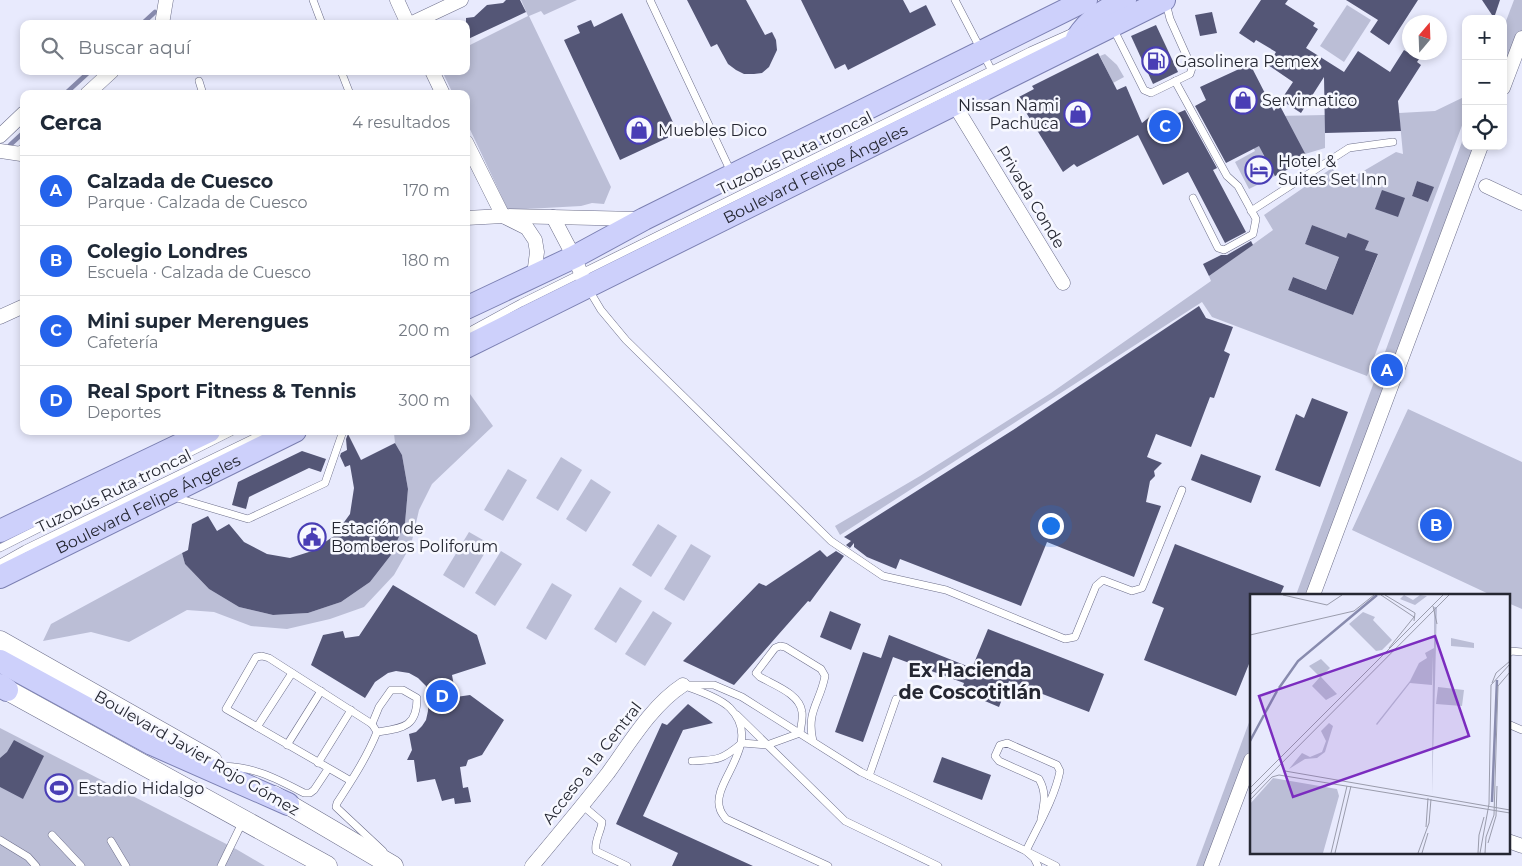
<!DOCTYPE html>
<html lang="es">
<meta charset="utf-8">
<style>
body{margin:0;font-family:Montserrat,sans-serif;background:#f6f6f7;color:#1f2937}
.controls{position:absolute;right:15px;top:15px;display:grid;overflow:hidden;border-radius:10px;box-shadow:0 2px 8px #0003}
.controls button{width:45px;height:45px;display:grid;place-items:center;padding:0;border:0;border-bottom:1px solid #e0e1e3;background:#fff;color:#1f2937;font:25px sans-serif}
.compass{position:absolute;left:1402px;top:15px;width:45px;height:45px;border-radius:50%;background:#fff;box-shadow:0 2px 8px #0003;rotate:19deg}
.you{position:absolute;left:1050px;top:525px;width:18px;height:18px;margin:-12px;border:4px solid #fff;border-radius:50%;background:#1a73e8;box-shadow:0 0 0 8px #1a73e833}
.badge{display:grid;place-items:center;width:32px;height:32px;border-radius:50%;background:#2563eb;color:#fff;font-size:16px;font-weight:700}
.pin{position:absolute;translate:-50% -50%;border:2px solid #fff;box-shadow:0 1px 5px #0006}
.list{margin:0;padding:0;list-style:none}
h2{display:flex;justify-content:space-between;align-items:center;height:65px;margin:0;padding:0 20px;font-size:21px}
h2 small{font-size:16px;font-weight:400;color:#747a83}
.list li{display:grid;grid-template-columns:32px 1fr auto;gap:15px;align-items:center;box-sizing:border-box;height:70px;padding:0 20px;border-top:1px solid #e0e1e3}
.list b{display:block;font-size:19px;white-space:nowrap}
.list p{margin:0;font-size:16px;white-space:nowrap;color:#747a83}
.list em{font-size:16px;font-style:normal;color:#747a83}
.icon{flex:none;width:28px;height:28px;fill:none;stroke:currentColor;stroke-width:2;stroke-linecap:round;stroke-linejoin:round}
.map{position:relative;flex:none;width:1522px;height:866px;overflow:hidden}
.search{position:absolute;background:#fff;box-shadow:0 2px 8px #0003;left:20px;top:20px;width:450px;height:55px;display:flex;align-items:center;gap:12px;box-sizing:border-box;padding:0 18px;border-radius:10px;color:#747a83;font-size:19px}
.panel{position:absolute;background:#fff;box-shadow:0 2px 8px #0003;left:20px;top:90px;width:450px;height:345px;border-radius:10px}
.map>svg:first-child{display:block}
</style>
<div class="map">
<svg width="1522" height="866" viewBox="0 0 1522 866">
<rect width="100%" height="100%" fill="#e8eafd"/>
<!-- green -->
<g fill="#bbbed6" fill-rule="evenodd">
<path d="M521,0H577L544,15L541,11L529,16L611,187L604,204L592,203L581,206L508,210L466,121V94H453L442,71H466V47L528,16Z"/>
<path d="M1514,0H1522V34L1503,84V29Z"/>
<path d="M1347,5L1371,20L1344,62L1320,46Z"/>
<path d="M1105,54L1117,65L1124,77L1113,83L1100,56Z"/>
<path d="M1466,96V115L1367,376L1212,317L1202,302L840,535L835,526L920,476L1051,393L1211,281L1209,276L1273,230L1264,215L1332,168L1343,183L1396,152L1403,154L1399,113L1435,111ZM1417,181L1433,187L1428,202L1412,196ZM1312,225L1339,236L1332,254L1305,244ZM1348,234L1369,241L1365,250L1378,255L1353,315L1321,302ZM1293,277L1324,289L1319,302L1288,290Z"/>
<path d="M1325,115V148L1305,154L1275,176L1249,189L1235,162L1255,151L1249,139L1277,116Z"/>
<path d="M1466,131V146H1480L1312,595H1296Z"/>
<path d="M470,394L493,426L432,484L419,510L411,545L394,575L364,607L330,619L287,629L251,626L214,612L187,610L129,642L91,632L43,641L51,624L182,553L185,564L209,589L239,607L273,615L308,613L341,602L370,582L391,555L405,523L408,489L402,455L395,443L394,433L397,431H466V396Z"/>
<path d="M1408,409L1522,462V609L1508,603V595H1491L1352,530Z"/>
<path d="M561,457L582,470L558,511L536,498Z"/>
<path d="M508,469L527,480L503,521L484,510Z"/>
<path d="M591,479L611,492L586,532L566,519Z"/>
<path d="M658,524L677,536L651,577L632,565Z"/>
<path d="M469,532L490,544L464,588L443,575Z"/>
<path d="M691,544L711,556L684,601L664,589Z"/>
<path d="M501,551L522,564L495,606L475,593Z"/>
<path d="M552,583L572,595L546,640L526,628Z"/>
<path d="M620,587L642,601L616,643L594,629Z"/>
<path d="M653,611L672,623L645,666L625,654Z"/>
<path d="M1251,717V757L1210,866H1196Z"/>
<path d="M0,728L236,849L265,866H0Z"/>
</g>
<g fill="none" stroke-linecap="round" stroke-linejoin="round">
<!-- stream -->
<g stroke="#888bae" stroke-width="4.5">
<path d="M142,24L155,12"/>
<path d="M65,94L90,71"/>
<path d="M10,145L24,132"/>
</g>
</g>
<!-- building -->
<g fill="#545676">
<path d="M506,0H520L526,12L466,40V18L474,17L487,5L503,3Z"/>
<path d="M687,0H746L765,35L772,32L776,40L777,50L769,67L762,73L754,74H744L736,70L728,64L717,44L711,47Z"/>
<path d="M801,0H903L910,13L926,5L936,25L848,70L845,64L835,69Z"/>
<path d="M1261,0H1288L1285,4L1315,23L1313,26L1318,29L1306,48L1344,72L1358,51L1390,72L1404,50L1419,59L1417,62L1421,65L1398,101L1401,131L1325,133L1324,77L1301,113L1281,100L1293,82L1268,65L1276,52L1256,40L1254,43L1239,33Z"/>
<path d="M1346,0H1418L1389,45L1370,32L1378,20Z"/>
<path d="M1482,0H1500L1494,18Z"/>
<path d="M1212,12L1217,33L1200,36L1195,15Z"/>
<path d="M622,13L678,133L620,160L564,40L580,33L577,26L591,20L594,27Z"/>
<path d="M1156,25L1178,72L1153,84L1131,36Z"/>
<path d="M1098,53L1117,90L1126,86L1142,123L1157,111L1165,109L1178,113L1185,110L1217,168L1213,170L1246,232L1225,243L1188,172L1163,185L1138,135L1077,167L1074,164L1063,172L1017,98L1034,89L1032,86Z"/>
<path d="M1250,64L1274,111L1279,104L1308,159L1275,176L1259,146L1226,163L1195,106L1206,100L1200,87Z"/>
<path d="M1417,181L1434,187L1428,202L1412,196Z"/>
<path d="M1382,190L1405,198L1398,217L1375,209Z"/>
<path d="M1312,225L1346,238L1348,233L1369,241L1365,250L1378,254L1353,315L1288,290L1293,277L1326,290L1339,257L1305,244Z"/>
<path d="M1251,241L1253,245L1209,276L1203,264L1221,255H1227Z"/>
<path d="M1199,306L1206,318L1233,327L1224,351L1230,354L1214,398L1210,397L1191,447L1156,434L1147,457L1162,463L1154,471L1155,476L1150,481L1146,502L1161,506L1134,577L1047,542L1021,606L900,559L896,569L867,557L854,547V543L850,548L846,545L851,541L844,537L1013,430Z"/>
<path d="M1312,398L1348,412L1320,487L1275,470L1296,414L1304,418Z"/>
<path d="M348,434L361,460L395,443L402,455L408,489L405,523L391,555L370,582L341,602L308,613L273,615L239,607L209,589L185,564L182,553L188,550L192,524L208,516L217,531L229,524L244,542L267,554L290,558L312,551L334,536L350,514L354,488L350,465L345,467L340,456L341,453L347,450L346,439Z"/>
<path d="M302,451L326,459L321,472L309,468L249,497L246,509L232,505L238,482Z"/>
<path d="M1201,454L1261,476L1251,503L1191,480Z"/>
<path d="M1175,544L1284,586L1280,595H1251V659L1236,696L1144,660L1164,608L1152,603Z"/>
<path d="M820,550L827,557L836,551L844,556L810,602L808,601L734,685L683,661L759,583L766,586Z"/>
<path d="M393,585L477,635L486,664L452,675L456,697L470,695L504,720L482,755L468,760L466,766L460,767L463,788L468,787L471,802L455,804L454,798L442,801L435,779L417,782L414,760H407L412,750L409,734L416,732L422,726L426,720L428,711L429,694L426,686L418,678L409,673L396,671L388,673L375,682L365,698L311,665L323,635L343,631L345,638L359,636Z"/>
<path d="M830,611L861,624L851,650L820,637Z"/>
<path d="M988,629L1104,674L1089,712L1009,681L999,707L973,696L975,691L963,686L964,683L893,657L863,742L835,732L863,652L881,658L889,635L972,668Z"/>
<path d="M688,704L713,723L683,730L643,816L753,866H672L678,853L616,824L662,723L667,725Z"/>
<path d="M14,740L44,756L23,799L0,787V758L7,752Z"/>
<path d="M942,757L991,775L982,800L933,782Z"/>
</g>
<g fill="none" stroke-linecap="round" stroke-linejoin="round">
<!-- lane casing -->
<g stroke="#6c6e8a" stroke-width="8">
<g id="lane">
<path d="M313,0L322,24"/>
<path d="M650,0L731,172"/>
<path d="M955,0L993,73"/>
<path d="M1113,28L1144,90L1151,93L1190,74L1192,68L1170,19L1166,3"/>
<path d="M341,71L350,94"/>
<path d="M199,81L203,94"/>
<path d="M1175,81L1227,176L1238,186L1256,219L1253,234L1224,250L1218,248L1193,198"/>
<path d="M1251,211L1349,148L1393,142"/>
<path d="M589,290L601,310L626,340L831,541L883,576L946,590L1065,639L1075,637L1096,586L1103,580L1132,591L1142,588L1182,490"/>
<path d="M466,333L521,303L1030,51L1075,31"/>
<path d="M174,497L248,519L325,483L343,431"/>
<path d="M0,548L233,431"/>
<path d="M0,563L25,549L268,431"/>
<path d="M1508,654L1511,651L1522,652"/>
<path d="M683,685H714L742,697L861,772L1026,851L1034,858L1038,866"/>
<path d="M685,686C699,691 720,698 730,708C765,744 710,782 720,809C721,813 724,816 726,819L828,866"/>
<path d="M737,715L845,821L938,866"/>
<path d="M372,724L379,707L391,690H403L417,698C417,728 402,728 377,732"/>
<path d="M1508,724L1522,730"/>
<path d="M257,727L292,673"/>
<path d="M287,745L321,691"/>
<path d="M692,761C718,760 722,760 742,743L767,745L800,733C801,726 803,719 802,712C800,694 774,685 760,677L756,673L775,648L780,646L785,647L821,669L825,676C820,703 806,711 813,741"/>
<path d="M318,763L351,710"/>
<path d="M224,766C257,768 275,778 304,793H310L314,790L328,769"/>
<path d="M869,776L896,699"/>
<path d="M351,781L226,709L256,657L262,656L269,658L372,724L377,732C367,757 352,780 337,803L336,807L383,851"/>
<path d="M582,805L602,822C601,832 594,841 596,851L627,866"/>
<path d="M1041,819C1044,804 1047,793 1039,779L999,761L995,756L1000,745L1007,743L1057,765L1060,771C1055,797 1038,826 1026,851L1056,866"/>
<path d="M52,835L81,866"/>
<path d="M0,840L28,857L36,866"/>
<path d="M111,841L126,866"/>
<path d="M221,866L242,823"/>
</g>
</g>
<!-- street casing -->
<g stroke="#6c6e8a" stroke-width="15">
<g id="street">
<path d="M397,0L408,24"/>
<path d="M162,24L166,0"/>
<path d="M410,24L461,0"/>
<path d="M432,71L443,94"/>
<path d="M1503,88L1522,38"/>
<path d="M87,94L112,71"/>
<path d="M954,104L1063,283"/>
<path d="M0,136L24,113"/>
<path d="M466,142L503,216L527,228L535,240L537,252L534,275"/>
<path d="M0,151L21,154L24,151"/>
<path d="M1486,186L1522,203"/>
<path d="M553,217L574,257L587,287"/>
<path d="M466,218L503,216L638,219"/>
<path d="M0,317L24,306"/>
<path d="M1313,595L1481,146"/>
<path d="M1508,841L1522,846"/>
<path d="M532,866C558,835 583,805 608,773C629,744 652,705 683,685"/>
<path d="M1211,866L1251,760"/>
</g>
</g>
<!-- secondary casing -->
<g stroke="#6c6e8a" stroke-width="21">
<g id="secondary">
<path d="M0,641L212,761"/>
<path d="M7,690L327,866"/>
<path d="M274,796L393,866"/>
</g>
</g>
<!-- primary casing -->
<g stroke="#7c80b3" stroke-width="24">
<g id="primary">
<path d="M1077,38C1089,19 1105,10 1125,0"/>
<path d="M466,308L574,257L644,219L1086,0"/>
<path id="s1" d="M466,347L1164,0"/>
<path d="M0,531L209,431"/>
<path id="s2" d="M0,577L295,431"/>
<path d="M0,661L152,744L288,804"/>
<path d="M0,685L7,690"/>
</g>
</g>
<!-- lane -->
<use href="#lane" stroke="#fff" stroke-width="7"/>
<!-- street -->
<use href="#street" stroke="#fff" stroke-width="14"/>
<!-- secondary -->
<use href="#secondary" stroke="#fff" stroke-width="20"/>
<!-- primary -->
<use href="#primary" stroke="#cdd0fb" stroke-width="22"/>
</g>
<!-- icons -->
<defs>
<g id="fuel-ring" transform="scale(1.4375)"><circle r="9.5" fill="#f7f8ff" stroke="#493eb5" stroke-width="1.5"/><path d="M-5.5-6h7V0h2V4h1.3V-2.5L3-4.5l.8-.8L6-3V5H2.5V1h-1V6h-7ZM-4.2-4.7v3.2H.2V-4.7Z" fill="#493eb5"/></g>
<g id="shop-ring" transform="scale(1.4375)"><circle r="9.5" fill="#f7f8ff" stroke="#493eb5" stroke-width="1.5"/><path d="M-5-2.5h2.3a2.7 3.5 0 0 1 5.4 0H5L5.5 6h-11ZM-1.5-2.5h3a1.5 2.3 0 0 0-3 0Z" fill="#493eb5"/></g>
<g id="hotel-ring" transform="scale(1.4375)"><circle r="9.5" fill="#f7f8ff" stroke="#493eb5" stroke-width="1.5"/><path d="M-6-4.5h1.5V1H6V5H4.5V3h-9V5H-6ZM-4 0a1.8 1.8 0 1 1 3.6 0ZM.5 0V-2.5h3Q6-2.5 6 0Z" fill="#493eb5"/></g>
<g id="civic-ring" transform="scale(1.4375)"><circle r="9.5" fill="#f7f8ff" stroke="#493eb5" stroke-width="1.5"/><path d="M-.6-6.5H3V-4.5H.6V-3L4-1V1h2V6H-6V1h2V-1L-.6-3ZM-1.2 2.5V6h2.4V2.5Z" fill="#493eb5"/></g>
<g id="stadium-ring" transform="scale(1.4375)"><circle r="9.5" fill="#f7f8ff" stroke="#493eb5" stroke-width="1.5"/><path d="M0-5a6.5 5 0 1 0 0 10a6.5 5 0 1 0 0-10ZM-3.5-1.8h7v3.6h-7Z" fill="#493eb5"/></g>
</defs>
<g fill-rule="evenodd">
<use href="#fuel-ring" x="1156" y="61"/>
<use href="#shop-ring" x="1243" y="100"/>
<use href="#shop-ring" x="1078" y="114"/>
<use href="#shop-ring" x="639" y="130"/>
<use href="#hotel-ring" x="1259" y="170"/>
<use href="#civic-ring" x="312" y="537"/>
<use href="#stadium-ring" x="59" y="788"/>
</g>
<g text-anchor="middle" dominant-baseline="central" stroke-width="5" stroke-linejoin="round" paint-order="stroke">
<!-- poi labels -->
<g font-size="16" fill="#252732" stroke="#f7f8ff" text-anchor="start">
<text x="1175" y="61">Gasolinera Pemex</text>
<text x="1262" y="100">Servimatico</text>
<text x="1059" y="105" text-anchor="end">Nissan Nami<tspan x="1059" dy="18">Pachuca</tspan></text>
<text x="658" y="130">Muebles Dico</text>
<text x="1278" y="161">Hotel &amp;<tspan x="1278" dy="18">Suites Set Inn</tspan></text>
<text x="331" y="528">Estación de<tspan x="331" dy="18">Bomberos Poliforum</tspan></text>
<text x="78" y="788">Estadio Hidalgo</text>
</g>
<!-- street labels -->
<g font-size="16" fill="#252732" stroke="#f7f8ff">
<text transform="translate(795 153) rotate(-26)">Tuzobús Ruta troncal</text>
<text stroke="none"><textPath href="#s1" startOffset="390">Boulevard Felipe Ángeles</textPath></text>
<text transform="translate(1031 197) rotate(59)">Privada Conde</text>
<text transform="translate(114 491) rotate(-26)">Tuzobús Ruta troncal</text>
<text stroke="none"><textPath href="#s2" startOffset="165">Boulevard Felipe Ángeles</textPath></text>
<text transform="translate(197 753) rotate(30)">Boulevard Javier Rojo Gómez</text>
<text transform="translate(592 763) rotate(-52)">Acceso a la Central</text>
</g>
<!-- quarter labels -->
<g font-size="19" font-weight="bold" fill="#252732" stroke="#f7f8ff">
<text x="970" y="670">Ex Hacienda<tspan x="970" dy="22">de Coscotitlán</tspan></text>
</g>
</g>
<!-- overview -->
<g transform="translate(1250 594)">
<rect width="260" height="260" fill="#e8eafd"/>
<path d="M154,1L163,6L170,1L177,2L165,11L150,5ZM184,13H187L182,201L183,62L182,91L160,89L127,131L126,130L160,87L169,69L177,64L175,59L184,54ZM113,18L125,23L123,26L142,46L132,56L126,57L99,30ZM201,44L224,49V54L201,52ZM71,65L80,74L71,83L87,100L76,106L62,92L70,83L59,72ZM188,93L214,96L212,112L186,110ZM79,129L83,132L75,158L67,164L55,165L39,175L52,159L60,163L72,158L76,147L71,137ZM23,184L87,195L89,202L73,259H0V210Z" fill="#bbbed6"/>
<path fill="none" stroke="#888bae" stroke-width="2.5" d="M29,94L48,67L127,1M15,119L27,97M0,147L14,121M242,208L247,86"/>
<path fill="none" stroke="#9a9cac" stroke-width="1" d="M33,1L77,11L92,1M131,1L164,23L139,54M135,1L165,19L164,27M183,12L187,30M0,41L104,17L124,1M242,89L246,79L260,67M31,170L35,177L260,216M0,194L193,1M0,201L199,1M0,206L22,183L29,181L260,219M176,233L178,204M238,249L246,222L247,192M81,259L97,192M85,259L101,192M168,259L179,229L181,205M172,259L178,239M228,259L229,241L234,223M230,259L239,210L241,91L260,70M235,259L236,243L244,221L248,92L260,78"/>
<path fill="#7b2cbf" fill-opacity="0.15" stroke="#7b2cbf" stroke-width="2.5" d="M185,42L219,142L43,203L9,102Z"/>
<rect width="260" height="260" fill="none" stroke="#252732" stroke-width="2.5"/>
</g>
</svg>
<div class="controls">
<button>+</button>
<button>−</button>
<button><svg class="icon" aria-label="locate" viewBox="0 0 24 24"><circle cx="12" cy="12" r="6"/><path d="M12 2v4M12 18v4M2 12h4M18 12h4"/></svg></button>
</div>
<svg class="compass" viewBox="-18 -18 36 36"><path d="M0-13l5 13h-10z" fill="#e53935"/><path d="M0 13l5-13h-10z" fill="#747a83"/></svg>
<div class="you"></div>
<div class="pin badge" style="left:1387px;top:370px">A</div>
<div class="pin badge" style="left:1436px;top:525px">B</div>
<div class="pin badge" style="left:1165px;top:126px">C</div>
<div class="pin badge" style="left:442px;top:696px">D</div>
<div class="search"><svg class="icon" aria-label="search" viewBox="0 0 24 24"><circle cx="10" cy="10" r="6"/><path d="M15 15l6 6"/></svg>Buscar aquí</div>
<section class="panel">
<h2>Cerca<small>4 resultados</small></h2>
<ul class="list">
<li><span class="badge">A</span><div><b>Calzada de Cuesco</b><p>Parque · Calzada de Cuesco</p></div><em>170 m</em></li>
<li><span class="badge">B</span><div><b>Colegio Londres</b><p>Escuela · Calzada de Cuesco</p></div><em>180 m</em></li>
<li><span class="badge">C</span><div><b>Mini super Merengues</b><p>Cafetería</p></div><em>200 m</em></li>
<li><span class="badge">D</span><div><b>Real Sport Fitness &amp; Tennis</b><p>Deportes</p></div><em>300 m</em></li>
</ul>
</section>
</div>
